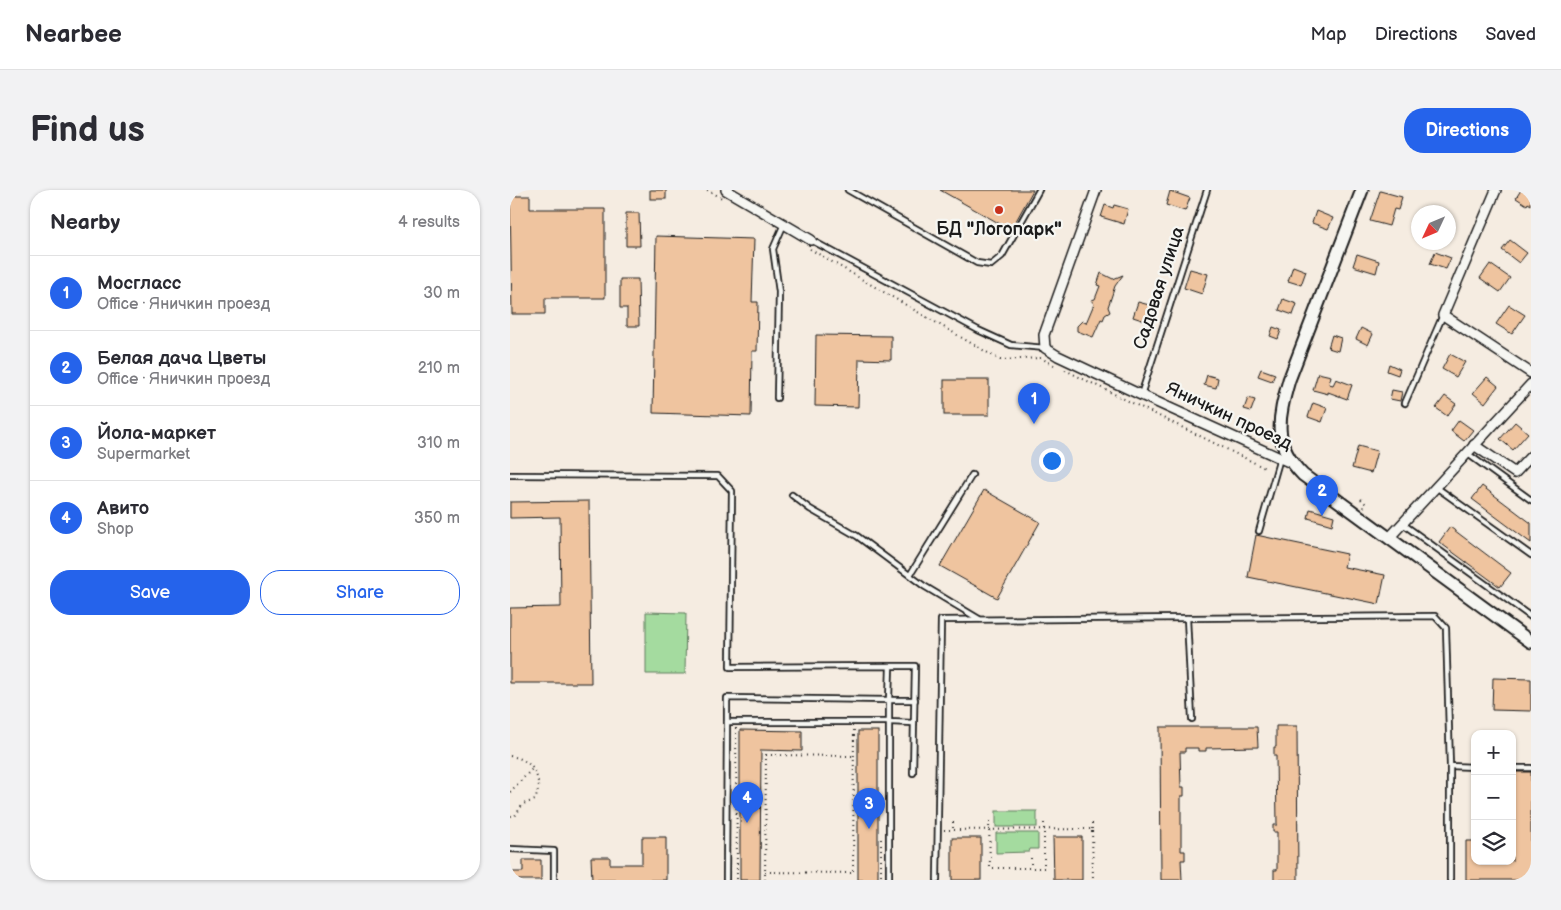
<!DOCTYPE html>
<meta charset="utf-8">
<style>
body{margin:0;font-family:"Balsamiq Sans",sans-serif;background:#f2f2f3;color:#2b2b33}
.controls{position:absolute;right:15px;bottom:15px;display:grid;overflow:hidden;border-radius:10px;box-shadow:0 1px 4px #0004}
.controls button{width:45px;height:45px;display:grid;place-items:center;padding:0;border:0;border-bottom:1px solid #e1e1e2;background:#fff;color:#2b2b33;font:25px sans-serif}
.compass{position:absolute;left:901px;top:15px;width:45px;height:45px;border-radius:50%;background:#fff;box-shadow:0 1px 4px #0004;rotate:226deg}
.you{position:absolute;left:541px;top:270px;width:18px;height:18px;margin:-12px;border:4px solid #fff;border-radius:50%;background:#1a73e8;box-shadow:0 0 0 8px #1a73e833}
.badge{display:grid;place-items:center;width:32px;height:32px;border-radius:50%;background:#2563eb;color:#fff;font-size:16px;font-weight:700}
.pin{position:absolute;translate:-50% -41px;filter:drop-shadow(0 1px 2px #0008)}
.pin::after{content:'';position:absolute;top:26px;width:18px;height:15px;background:inherit;clip-path:polygon(0 0,100% 0,50% 100%)}
.list{margin:0;padding:0;list-style:none}
h2{display:flex;justify-content:space-between;align-items:center;height:65px;margin:0;padding:0 20px;font-size:21px}
h2 small{font-size:16px;font-weight:400;color:#7c7c81}
.list li{display:grid;grid-template-columns:32px 1fr auto;gap:15px;align-items:center;box-sizing:border-box;height:75px;padding:0 20px;border-top:1px solid #e1e1e2}
.list b{display:block;font-size:19px;white-space:nowrap}
.list p{margin:0;font-size:16px;white-space:nowrap;color:#7c7c81}
.list em{font-size:16px;font-style:normal;color:#7c7c81}
.actions{display:flex;gap:10px;padding:15px 20px}
.actions a{flex:1;padding:11px 0;border:1px solid #2563eb;border-radius:20px;text-align:center;font-size:18px;color:#2563eb}
.actions .main{background:#2563eb;color:#fff}
.icon{flex:none;width:28px;height:28px;fill:none;stroke:currentColor;stroke-width:2;stroke-linecap:round;stroke-linejoin:round}
.map{position:relative;flex:none;width:1021px;height:690px;overflow:hidden;border-radius:20px}
header{display:flex;align-items:center;gap:30px;box-sizing:border-box;height:70px;padding:0 25px;background:#fff;border-bottom:1px solid #e1e1e2}
header strong{font-size:24px}
nav{display:flex;gap:28px;margin-inline-start:auto;font-size:18px}
.intro{display:flex;align-items:center;justify-content:space-between;box-sizing:border-box;height:120px;padding:0 30px}
h1{margin:0;font-size:35px}
.button{padding:12px 22px;border-radius:20px;background:#2563eb;color:#fff;font-size:18px;font-weight:700}
main{display:flex;gap:30px;padding:0 30px}
aside{flex:1;background:#fff;border-radius:20px;box-shadow:0 1px 4px #0004}
.map>svg:first-child{display:block}
</style>
<header>
<strong>Nearbee</strong>
<nav><a>Map</a><a>Directions</a><a>Saved</a></nav>
</header>
<div class="intro"><h1>Find us</h1><a class="button">Directions</a></div>
<main>
<aside>
<h2>Nearby<small>4 results</small></h2>
<ul class="list">
<li><span class="badge">1</span><div><b>Мосгласс</b><p>Office · Яничкин проезд</p></div><em>30 m</em></li>
<li><span class="badge">2</span><div><b>Белая дача Цветы</b><p>Office · Яничкин проезд</p></div><em>210 m</em></li>
<li><span class="badge">3</span><div><b>Йола-маркет</b><p>Supermarket</p></div><em>310 m</em></li>
<li><span class="badge">4</span><div><b>Авито</b><p>Shop</p></div><em>350 m</em></li>
</ul>
<div class="actions"><a class="main">Save</a><a>Share</a></div>
</aside>
<div class="map">
<svg width="1021" height="690" viewBox="0 0 1021 690">
<rect width="100%" height="100%" fill="#f5ece1"/>
<filter id="ink" filterUnits="userSpaceOnUse"><feTurbulence type="fractalNoise" baseFrequency=".02" numOctaves="2"/><feDisplacementMap in="SourceGraphic" scale="10" xChannelSelector="R" yChannelSelector="G"/><feConvolveMatrix kernelMatrix="1 2 1 2 8 2 1 2 1" color-interpolation-filters="sRGB"/></filter>
<g filter="url(#ink)">
<!-- green -->
<g fill="#a4db9f" stroke="#607c5e">
<path d="M136,422L176,423L175,484H136Z"/>
<rect x="486" y="621" width="41" height="16"/>
<path d="M486,643H528V659H520L519,662L486,663Z"/>
</g>
<!-- building -->
<g fill="#efc49f" stroke="#1c1c1c">
<rect x="140" y="0" width="16" height="9"/>
<path d="M430,0H523L501,40Z"/>
<path d="M1011,0H1021V15L1018,13L1017,15L1006,8Z"/>
<path d="M660,1L680,8L675,21L656,15Z"/>
<path d="M870,1L892,7L888,20L884,19L879,36L860,31Z"/>
<path d="M0,6H20V19H95V108H35V124H2Z"/>
<path d="M595,15L603,18L604,15L618,19L614,34L591,27Z"/>
<path d="M806,21L823,28L818,39L802,33Z"/>
<path d="M116,23H129L130,56H116Z"/>
<path d="M146,46L244,49L242,112H248L247,161H242L241,226L143,223Z"/>
<path d="M1000,50L1017,63L1009,73L992,60Z"/>
<path d="M925,62L941,68L936,79L920,74Z"/>
<path d="M847,64L869,71L866,83L843,76Z"/>
<path d="M980,74L1000,88L990,102L970,88Z"/>
<path d="M783,76L796,81L791,95L778,91Z"/>
<path d="M680,79L698,84L692,104L674,98Z"/>
<path d="M591,83L603,89L613,85L605,96L598,117L600,122L595,125L593,130L591,129L583,147L567,141V136L572,131L576,133L584,114L581,110L585,109L590,96L587,95Z"/>
<path d="M110,89H128L129,136H117V118H110Z"/>
<path d="M773,109L787,114L783,125L769,120Z"/>
<path d="M628,112L643,116L638,132L623,127Z"/>
<path d="M999,115L1015,125L1002,144L986,134Z"/>
<path d="M763,137L771,140L768,149L760,146Z"/>
<path d="M851,138L863,144L858,155L846,149Z"/>
<path d="M306,145L381,146V170L349,169L348,217L305,216Z"/>
<path d="M822,145L831,148L828,161L818,158Z"/>
<path d="M940,164L955,172L946,187L932,179Z"/>
<path d="M879,174L890,179L888,185L877,181Z"/>
<path d="M751,179L765,184L762,191L748,186Z"/>
<path d="M808,183L821,186L819,194L823,195L826,189L842,195L837,209L818,202V204L803,200Z"/>
<path d="M697,185L708,188L706,198L694,195Z"/>
<path d="M977,187L988,196L975,213L963,203Z"/>
<rect x="434" y="190" width="45" height="35"/>
<path d="M882,200L892,202L890,211L880,209Z"/>
<path d="M935,206L946,214L937,226L926,218Z"/>
<path d="M738,208L745,210L741,221L734,219Z"/>
<path d="M803,213L817,218L812,232L798,227Z"/>
<path d="M949,230L963,240L954,251L941,241Z"/>
<path d="M1005,232L1018,243L1003,260L990,249Z"/>
<path d="M848,256L867,261L861,283L842,278Z"/>
<path d="M972,296L1021,333V353L962,309Z"/>
<path d="M474,300L530,332L487,408L430,376Z"/>
<path d="M79,311L81,493H0V418L51,417L50,327L0,328V312Z"/>
<path d="M800,319L824,326L822,335L798,328Z"/>
<path d="M940,337L1001,383L990,397L929,352Z"/>
<path d="M746,345L837,364L834,377L875,385L869,414L738,387Z"/>
<path d="M983,488L1021,489V521L982,520Z"/>
<path d="M766,536H787L788,690H764V680H767V642H763V635H767L766,566H764V557H766Z"/>
<path d="M650,537H747L748,557L696,558V561H688V558H675V562H670L671,597H674V606H671V661H675V670H671L672,690H651Z"/>
<path d="M230,540L292,541V561L251,560L250,690H230Z"/>
<rect x="348" y="541" width="20" height="149"/>
<path d="M1002,582H1021V690H956V651H965V671H1002Z"/>
<path d="M132,647H156V690H82L81,667H100V674H132Z"/>
<path d="M543,647H572V690H544Z"/>
<rect x="442" y="648" width="29" height="42"/>
<path d="M13,670H31V690H0V682H13Z"/>
</g>
<g fill="none" stroke-linecap="round" stroke-linejoin="round">
<!-- service casing -->
<g stroke="#1c1c1c" stroke-width="8">
<g id="service">
<path d="M338,0L467,73L481,75L492,66L529,0"/>
<path d="M301,50L468,140L501,155L535,158"/>
<path d="M631,205L697,0"/>
<path d="M267,208L269,102L263,59L274,34"/>
<path d="M895,213L933,125"/>
<path d="M958,264L1021,310"/>
<path d="M0,285L208,286L222,301L220,477L380,476L379,510H405"/>
<path d="M926,297L1021,365"/>
<path d="M282,305L300,319L347,346L414,396L469,429"/>
<path d="M893,334L1021,427"/>
<path d="M749,341L770,268"/>
<path d="M400,385L462,285"/>
<path d="M677,428L682,529"/>
<path d="M380,476H405L403,583"/>
<path d="M217,532V508L379,510V532L404,533"/>
<path d="M1002,578H1021"/>
<path d="M0,659L44,661V690"/>
<path d="M216,690L217,532H379V690"/>
<path d="M427,690L431,430L925,426L936,438L940,576L965,577"/>
<path d="M940,690V576"/>
</g>
</g>
<!-- minor casing -->
<g stroke="#1c1c1c" stroke-width="12">
<g id="minor">
<path d="M216,0L301,50"/>
<path d="M586,0L534,145L535,158L548,166L631,205L781,273"/>
<path d="M986,0L933,125L1021,183"/>
<path d="M964,255L1005,283L1021,266"/>
<path d="M880,347L1021,194"/>
</g>
</g>
<!-- tertiary casing -->
<g stroke="#1c1c1c" stroke-width="15">
<path id="tertiary" d="M852,0L779,190C768,229 762,254 793,285L1021,452"/>
</g>
<!-- path -->
<g stroke="#1c1c1c" stroke-width="2" stroke-dasharray="1 4" stroke-linecap="butt">
<path d="M197,0L212,8"/>
<path d="M300,59L490,170L531,168L544,175"/>
<path d="M555,180L755,278"/>
<path d="M851,309L856,314L854,317"/>
<path d="M226,538L227,690"/>
<path d="M0,566C23,569 34,589 25,610L13,614L5,626H0"/>
<path d="M0,602L23,578"/>
<path d="M479,631L480,678H534V631"/>
<path d="M443,632V640"/>
<path d="M582,639V630"/>
<path d="M434,640L582,639L583,690"/>
<path d="M521,668V678"/>
<path d="M255,682L343,683L344,539"/>
<path d="M255,690L256,565L343,566"/>
<path d="M371,690V645"/>
</g>
<!-- service -->
<use href="#service" stroke="#f6f6f2" stroke-width="4.5"/>
<!-- minor -->
<use href="#minor" stroke="#f6f6f2" stroke-width="9"/>
<!-- tertiary -->
<use href="#tertiary" stroke="#f6f6f2" stroke-width="11"/>
</g>
</g>
<!-- markers -->
<circle fill="#c8321e" stroke="#f6f6f2" stroke-width="2" cx="489" cy="20" r="5"/>
<g text-anchor="middle" dominant-baseline="central" stroke-width="4.5" stroke-linejoin="round" paint-order="stroke">
<!-- poi labels -->
<g font-size="18" font-weight="bold" fill="#1c1c1c" stroke="#f6f6f2">
<text x="489" y="39">БД "Логопарк"</text>
</g>
<!-- street labels -->
<g font-size="18" fill="#1c1c1c" stroke="#f6f6f2">
<text transform="translate(649 98) rotate(-72)">Садовая улица</text>
<text transform="translate(719 226) rotate(25)">Яничкин проезд</text>
</g>
</g>
</svg>
<div class="controls">
<button>+</button>
<button>−</button>
<button><svg class="icon" aria-label="layers" viewBox="0 0 24 24"><path d="M12 4l9 5-9 5-9-5zM3 14l9 5 9-5"/></svg></button>
</div>
<svg class="compass" viewBox="-18 -18 36 36"><path d="M0-13l5 13h-10z" fill="#e53935"/><path d="M0 13l5-13h-10z" fill="#7c7c81"/></svg>
<div class="you"></div>
<div class="pin badge" style="left:524px;top:234px">1</div>
<div class="pin badge" style="left:812px;top:326px">2</div>
<div class="pin badge" style="left:359px;top:639px">3</div>
<div class="pin badge" style="left:237px;top:633px">4</div>
</div>
</main>
